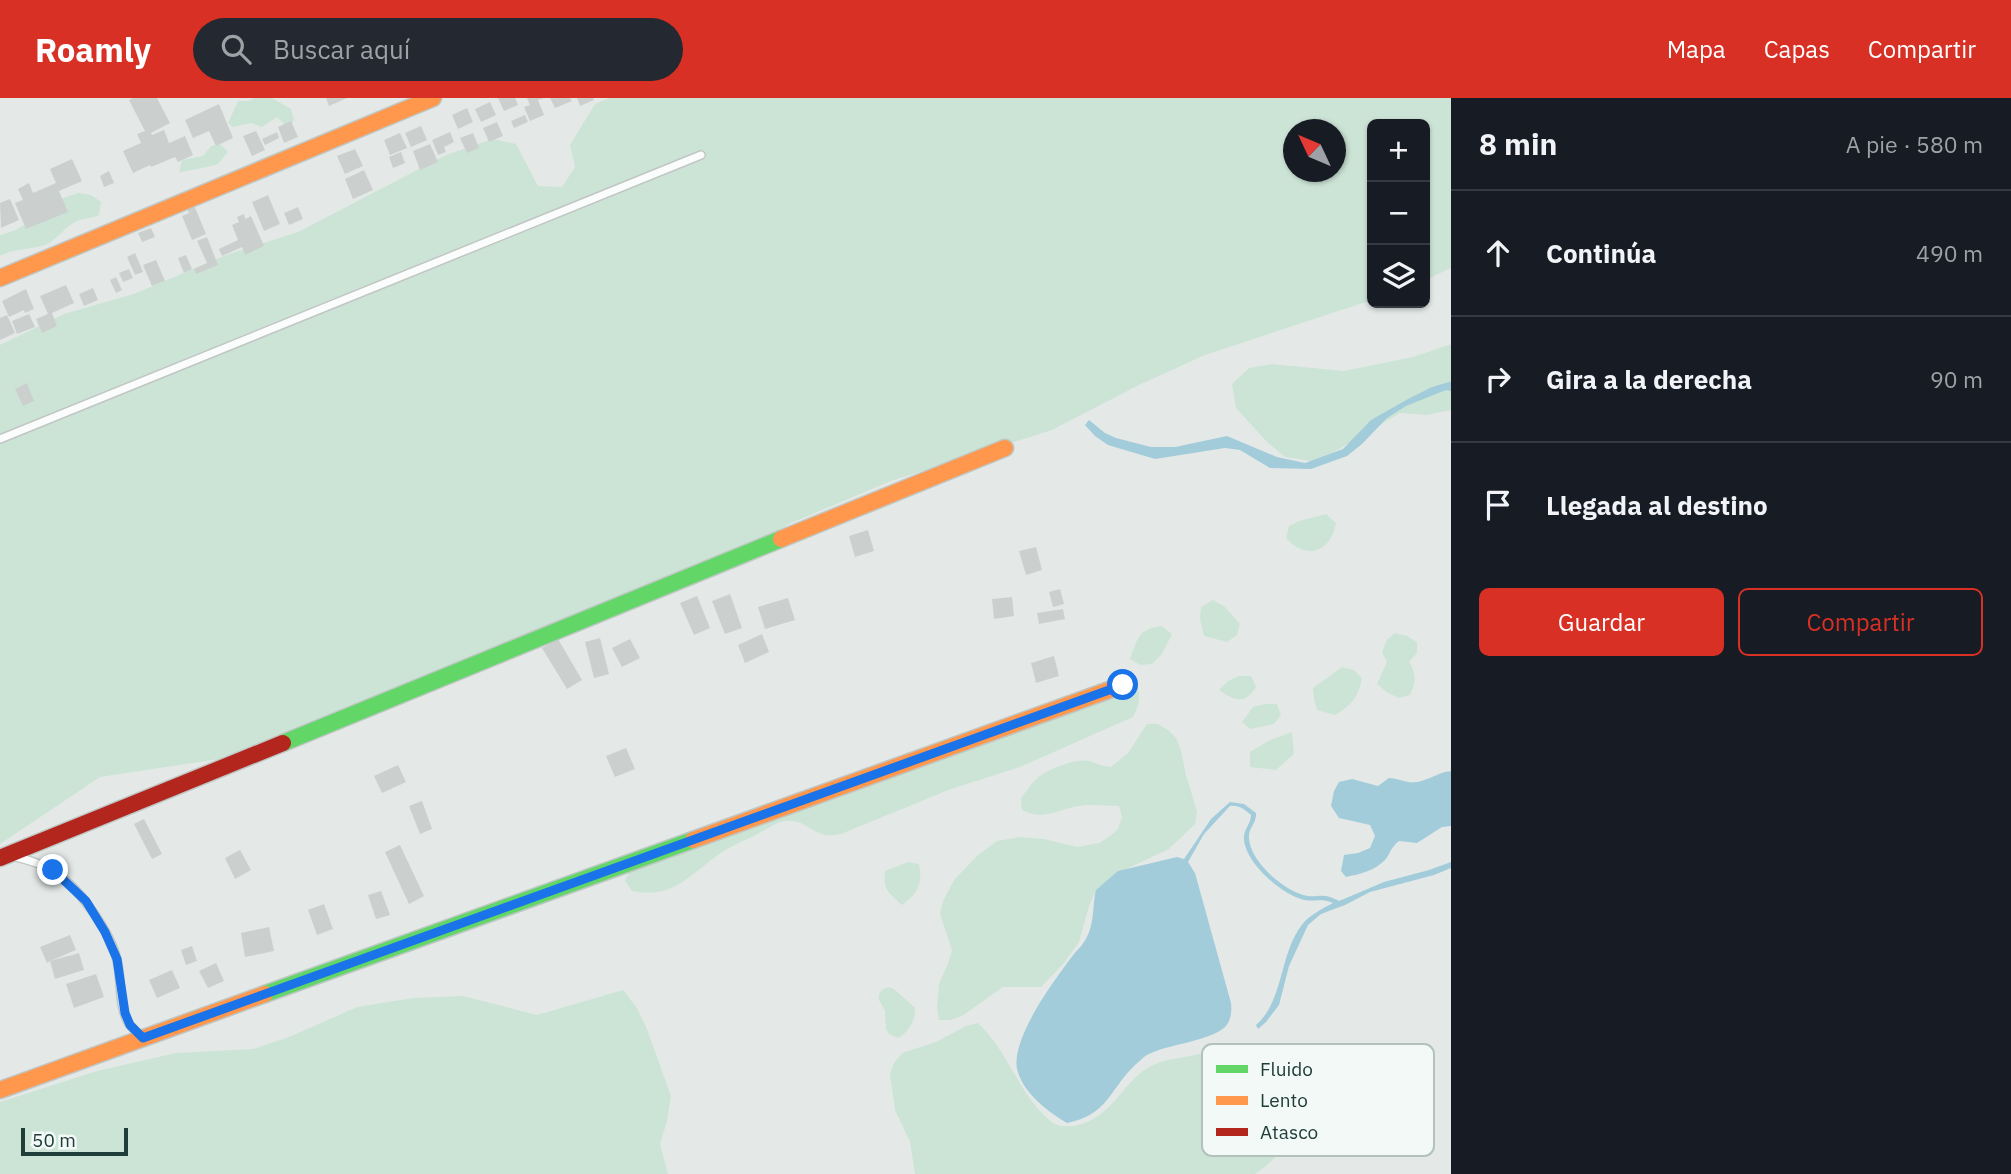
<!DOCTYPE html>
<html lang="es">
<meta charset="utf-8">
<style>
body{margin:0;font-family:"IBM Plex Sans",sans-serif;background:#242831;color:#f1f3f6}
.controls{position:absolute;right:21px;top:21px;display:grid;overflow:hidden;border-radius:10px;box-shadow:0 2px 5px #0004}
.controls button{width:63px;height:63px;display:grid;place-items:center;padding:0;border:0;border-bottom:2px solid #363941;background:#171b24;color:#f1f3f6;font:35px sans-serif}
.compass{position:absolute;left:1283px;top:21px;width:63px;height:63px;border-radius:50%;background:#171b24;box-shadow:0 2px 5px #0004;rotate:314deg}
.scale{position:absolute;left:21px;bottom:18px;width:107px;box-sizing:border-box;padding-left:7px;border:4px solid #203e39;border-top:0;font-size:19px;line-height:24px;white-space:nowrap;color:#203e39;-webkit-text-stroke:5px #f2f9f6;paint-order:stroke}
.stop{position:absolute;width:21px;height:21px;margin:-16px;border:5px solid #1a73e8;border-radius:50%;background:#fff}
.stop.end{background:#1a73e8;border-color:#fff;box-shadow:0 2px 7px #0008}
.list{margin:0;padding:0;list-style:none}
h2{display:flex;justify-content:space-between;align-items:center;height:91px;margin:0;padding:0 28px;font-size:30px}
h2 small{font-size:23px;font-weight:400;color:#9ea1a6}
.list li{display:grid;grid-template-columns:46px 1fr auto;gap:21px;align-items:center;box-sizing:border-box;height:126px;padding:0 28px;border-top:2px solid #363941}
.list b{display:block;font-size:26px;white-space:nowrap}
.list em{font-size:23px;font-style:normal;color:#9ea1a6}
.actions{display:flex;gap:14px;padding:21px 28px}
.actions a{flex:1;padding:16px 0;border:2px solid #d93025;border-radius:10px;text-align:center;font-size:24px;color:#d93025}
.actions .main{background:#d93025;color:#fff}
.icon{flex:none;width:38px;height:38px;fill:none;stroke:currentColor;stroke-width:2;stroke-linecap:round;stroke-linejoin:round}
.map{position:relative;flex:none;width:1451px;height:1076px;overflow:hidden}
header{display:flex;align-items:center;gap:42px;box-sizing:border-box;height:98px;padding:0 35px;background:#d93025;color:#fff}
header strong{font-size:33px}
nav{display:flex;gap:38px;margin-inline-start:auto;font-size:24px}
.search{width:490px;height:63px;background:#242831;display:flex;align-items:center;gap:18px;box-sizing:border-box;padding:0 24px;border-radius:38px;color:#9ea1a6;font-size:26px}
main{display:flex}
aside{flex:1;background:#171b24}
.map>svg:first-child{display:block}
</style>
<header>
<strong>Roamly</strong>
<div class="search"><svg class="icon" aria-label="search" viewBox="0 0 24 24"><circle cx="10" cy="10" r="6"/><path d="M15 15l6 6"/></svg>Buscar aquí</div>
<nav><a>Mapa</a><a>Capas</a><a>Compartir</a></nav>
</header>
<main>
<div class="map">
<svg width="1451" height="1076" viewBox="0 0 1451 1076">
<rect width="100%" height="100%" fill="#e4e9e8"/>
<!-- green -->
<g fill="#cce4d6" fill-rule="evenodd">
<path d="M254,0H272L291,11L294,22L291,27H285L277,19L262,29L251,25L233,29L228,25L238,3H249Z"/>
<path d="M609,0H1451V170L1425,182V26H1372V202L1205,257L1139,287L1052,332L891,383L789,426L752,453L219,661L100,679L0,746V247L64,216L134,196L226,157L298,134L446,57L493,41L516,46L538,88L562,89L575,69L570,47L595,6ZM1294,32H1336V74H1294Z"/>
<path d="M220,46L228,54L218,66C213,68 184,74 179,74L182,62L203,58L211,48Z"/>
<path d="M78,95L91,97L101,104L99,117C90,121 85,120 77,123C65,128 57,142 45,147C30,152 15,150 0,158V137C26,131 31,119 52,105C60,100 70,98 78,95Z"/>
<path d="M1451,246V312L1427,317L1400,315L1334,354L1311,363L1285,359L1267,344L1236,310L1232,286L1249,270L1272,266L1344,273L1413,259Z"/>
<path d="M1326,416L1336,425C1331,454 1306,463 1286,440L1289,428L1299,423Z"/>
<path d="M1213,502L1224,508L1240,526L1237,537L1227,544L1204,538L1200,521L1201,509Z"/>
<path d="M1162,528L1172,536L1162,556L1152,566L1140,567L1130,561C1138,540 1138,531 1162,528Z"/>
<path d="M1395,535L1407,538L1417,544V555L1409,564C1417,576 1416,584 1410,597L1399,600L1388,595L1377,586L1387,564L1382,554L1387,542Z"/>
<path d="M1342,569L1354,572L1362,580C1359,598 1351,608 1335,617L1317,612L1314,601L1313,590Z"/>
<path d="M1239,578H1251L1256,589C1245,607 1235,603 1219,592L1228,583Z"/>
<path d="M1136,583C1141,598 1140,606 1133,619L1020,669L951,691L841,736C813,743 809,720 785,723C775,725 765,732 756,737C743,743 729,749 718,757C688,778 674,801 632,793L625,783L630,773L1111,587Z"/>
<path d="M1265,606H1277L1281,617L1274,626L1250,631L1242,624L1253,609Z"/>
<path d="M1147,626H1158L1168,632L1176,640L1181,652L1186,677L1197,713L1195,726L1169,751L1124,772L1094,797L1089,808L1079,844L1064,865L1041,889H1003L962,918L951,922H939L937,910L939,886L949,863L952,852L940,816L943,803L954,782L978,757L997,743L1020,739L1044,741L1077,749L1099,745L1109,739L1118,731L1122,719L1119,708C1106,708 1091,706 1078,708C1056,712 1044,723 1022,712L1021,700C1026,694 1030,687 1035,682C1045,672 1075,660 1089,663C1097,665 1100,668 1111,669L1128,655Z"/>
<path d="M1292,634L1294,656L1276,672L1250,669V654L1270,642Z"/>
<path d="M908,764L919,766C923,785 918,796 902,807C890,796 882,791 885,773Z"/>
<path d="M889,889L894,891L915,910C916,922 908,935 898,940L889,936L886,931L885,913L879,902V896L883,891Z"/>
<path d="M623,892L637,910L647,931L671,998L667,1023L660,1046L668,1076H0V1004L97,973L176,955L253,951L289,939L357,909L413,900L463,898L537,917Z"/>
<path d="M978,925C1008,953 1018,994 1048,1021C1061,1034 1083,1028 1098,1018C1119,1004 1129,978 1153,967C1166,961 1181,960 1195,957C1207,954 1219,949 1231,946C1234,946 1238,945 1242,946C1262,950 1282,979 1290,997C1294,1007 1294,1025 1291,1035C1287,1050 1268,1068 1255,1076H915L910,1044L895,1012L890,976L894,965L902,955L936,944L966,928Z"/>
</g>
<!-- water -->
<g fill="#a2ccda">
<path d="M1449,284H1451V293L1446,292L1406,308L1387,320L1362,346L1347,358L1311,371L1270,370L1240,352L1225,350L1155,361L1108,347L1095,338L1085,327L1089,322L1105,335L1116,340L1151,349H1175L1227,338L1277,359L1305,365L1343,351L1371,322L1408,301L1432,289Z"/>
<path d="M1451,673V728L1442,729L1417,745L1399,743C1390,750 1391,755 1385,762C1374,773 1360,776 1346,779L1341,773L1344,757L1358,755L1370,750L1375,738L1370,727L1339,720L1331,708L1334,693L1339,684L1352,681L1378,688L1389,680C1399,680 1407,686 1417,684C1429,682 1439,674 1451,673Z"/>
<path d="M1230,704L1244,706L1256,715C1257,725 1248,730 1249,740C1250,763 1282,791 1303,797C1318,801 1321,793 1339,803L1384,784L1429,772L1451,764V770L1434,777L1370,794L1345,807L1321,816L1308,827L1289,868L1279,907L1266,924L1258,931L1256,927C1284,902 1279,858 1301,828C1309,817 1322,811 1333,805C1320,799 1313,805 1301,801C1280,795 1242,762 1244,738C1245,730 1251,725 1251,717C1244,711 1239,707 1230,708L1204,736L1188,764L1195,775L1231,905C1232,913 1231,924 1224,930C1206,944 1168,946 1147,957C1143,959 1139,964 1135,967C1109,992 1108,1017 1067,1025C1047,1013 1023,995 1017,971C1011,940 1055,881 1074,856C1077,852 1081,849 1084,844C1095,828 1092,809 1096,792L1118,773L1177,759L1184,761L1211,721Z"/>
</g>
<!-- building -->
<g fill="#cbd0cf">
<path d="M133,0H157L170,25L151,35L152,37L164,32L169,45L185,38L193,57L178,64L175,59L151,69L150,67L133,75L123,53L141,45L137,36L145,33L129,2Z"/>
<path d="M326,0H347L329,8Z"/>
<path d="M498,0H515L518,7L504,13Z"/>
<path d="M527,0H544L538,2L544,17L530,23L524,9L530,7Z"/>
<path d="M550,0H570L572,3L555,10Z"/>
<path d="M577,0H593L594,2L580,8Z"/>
<path d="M490,4L496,17L481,24L475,11Z"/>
<path d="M219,6L233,40L216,48L209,33L193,40L185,22Z"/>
<path d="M467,10L473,24L458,31L452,17Z"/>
<path d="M525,17L528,24L514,30L511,23Z"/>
<path d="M291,23L298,39L284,45L278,29Z"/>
<path d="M497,24L503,38L489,44L483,30Z"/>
<path d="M421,28L427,42L411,49L405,35Z"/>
<path d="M256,33L265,52L252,58L243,38Z"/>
<path d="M277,34L279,40L265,47L262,41Z"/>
<path d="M450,34L454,44L444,49L446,54L438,57L432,42Z"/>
<path d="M400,35L407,50L390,57L384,42Z"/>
<path d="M473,35L479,50L467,55L460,40Z"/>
<path d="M430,46L438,64L420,72L413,53Z"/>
<path d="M355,51L363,68L345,76L337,58Z"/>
<path d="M401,54L405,65L393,70L389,59Z"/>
<path d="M72,61L82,83L59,93L68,114L26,131L15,105L23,102L18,91L29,85L33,95L56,85L50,71Z"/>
<path d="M364,72L373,92L353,101L345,81Z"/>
<path d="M109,73L114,85L104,89L100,78Z"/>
<path d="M268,97L280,126L264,133L252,104Z"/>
<path d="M10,101L19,122L1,130L0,105Z"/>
<path d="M194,107L206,136L192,142L182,118L189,115L187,110Z"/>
<path d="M298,109L303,121L289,127L284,115Z"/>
<path d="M244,116L245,121L251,118L264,148L245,157L242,149L222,158L219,151L238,142L232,127L239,124L237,119Z"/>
<path d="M151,130L155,139L142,144L138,135Z"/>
<path d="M207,139L218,167L196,176L194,171L207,165L197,143Z"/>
<path d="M135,155L143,174L135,177L127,159Z"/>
<path d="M186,157L192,171L184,175L178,160Z"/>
<path d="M156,162L165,183L152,188L143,167Z"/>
<path d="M129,171L133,180L123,184L119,175Z"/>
<path d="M116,179L122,192L116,195L110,182Z"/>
<path d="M66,187L74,205L52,215L57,228L42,235L36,221L48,216L40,198Z"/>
<path d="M93,190L98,202L84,208L79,196Z"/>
<path d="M26,191L34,211L25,215L24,212L9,219L2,203Z"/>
<path d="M29,216L35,229L17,236L12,223Z"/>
<path d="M7,217L15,235L0,242V220Z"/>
<path d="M27,285L34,303L23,308L15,291Z"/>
<path d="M868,432L874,453L855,459L849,438Z"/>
<path d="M1036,449L1042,472L1026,477L1019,453Z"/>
<path d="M1060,491L1064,506L1053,509L1049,494Z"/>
<path d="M730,496L742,530L725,536L712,503Z"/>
<path d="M697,498L710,530L694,537L680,505Z"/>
<path d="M1012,499L1014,518L994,521L992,501Z"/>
<path d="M788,500L795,522L765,531L758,509Z"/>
<path d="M1063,511L1065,521L1039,526L1037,515Z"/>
<path d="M762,536L769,554L745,565L738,547Z"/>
<path d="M600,540L609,576L594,580L585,544Z"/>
<path d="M558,541L582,582L567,591L542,550Z"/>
<path d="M630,541L640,560L622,569L612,550Z"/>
<path d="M1054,558L1059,578L1036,585L1031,565Z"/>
<path d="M626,650L635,671L615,679L606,658Z"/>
<path d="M398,667L406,684L382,695L374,678Z"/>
<path d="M422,703L432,731L420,736L409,708Z"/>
<path d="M144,721L162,756L152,761L134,726Z"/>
<path d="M400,747L424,798L409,806L385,754Z"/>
<path d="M240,752L251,772L235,781L225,760Z"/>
<path d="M381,793L390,817L376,821L368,797Z"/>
<path d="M324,806L333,831L317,837L308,812Z"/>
<path d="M269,829L274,853L245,859L241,835Z"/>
<path d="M70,837L76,852L50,863L79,855L84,872L55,881L50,863L47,865L40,849Z"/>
<path d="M192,848L197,863L186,867L181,852Z"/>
<path d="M216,865L224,883L208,890L199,873Z"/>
<path d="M172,872L180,890L157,900L149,882Z"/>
<path d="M96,876L104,899L74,910L66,886Z"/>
</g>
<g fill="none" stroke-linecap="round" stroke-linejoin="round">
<!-- lane casing -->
<g stroke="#c1c6c5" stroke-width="10">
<g id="lane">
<path d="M0,341L701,57"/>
<path d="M16,759C28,762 40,765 51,772C77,786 110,833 117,862C122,882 118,908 129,926C132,930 137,934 140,938"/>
</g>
</g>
<!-- fast casing -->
<g stroke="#bfc7c5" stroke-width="19">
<g id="fast">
<path d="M283,645L781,441"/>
<path d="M265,896L693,742"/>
</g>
</g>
<!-- slow casing -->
<g stroke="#bfc7c5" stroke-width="19">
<g id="slow">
<path d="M0,180L433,0"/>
<path d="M781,441L1005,350"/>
<path d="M693,742L1123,587"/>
<path d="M0,992L265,896"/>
</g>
</g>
<!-- jam casing -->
<g stroke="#bfc7c5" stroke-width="19">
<path id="jam" d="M0,760L283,645"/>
</g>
<!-- lane -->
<use href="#lane" stroke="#fbfcfc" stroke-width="7"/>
<!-- fast -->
<use href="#fast" stroke="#63d668" stroke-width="16"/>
<!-- slow -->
<use href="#slow" stroke="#ff974d" stroke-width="16"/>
<!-- jam -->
<use href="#jam" stroke="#b3261e" stroke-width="16"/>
</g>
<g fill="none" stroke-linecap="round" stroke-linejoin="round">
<!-- route -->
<path stroke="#1a73e8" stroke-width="9" d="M53,772L86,803L105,834L117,861L125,915L130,927L143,940L1123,587"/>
</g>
<!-- legend -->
<rect x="1202" y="946" width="232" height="112" rx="10" fill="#f2f9f6" stroke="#b3c1bd" stroke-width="2"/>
<rect x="1216" y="967" width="32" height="8" fill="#63d668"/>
<rect x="1216" y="998" width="32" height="9" fill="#ff974d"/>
<rect x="1216" y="1030" width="32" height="8" fill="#b3261e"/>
<g font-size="19" fill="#203e39">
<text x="1260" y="978">Fluido</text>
<text x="1260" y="1009">Lento</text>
<text x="1260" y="1041">Atasco</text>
</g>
</svg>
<div class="controls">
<button>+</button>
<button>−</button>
<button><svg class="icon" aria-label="layers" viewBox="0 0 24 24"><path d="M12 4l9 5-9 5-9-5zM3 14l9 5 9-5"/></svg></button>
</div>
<svg class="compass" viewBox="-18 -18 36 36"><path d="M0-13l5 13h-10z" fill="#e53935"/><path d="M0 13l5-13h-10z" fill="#9ea1a6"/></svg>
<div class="scale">50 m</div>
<div class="stop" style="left:1123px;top:587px"></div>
<div class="stop end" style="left:53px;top:772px"></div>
</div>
<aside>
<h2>8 min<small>A pie · 580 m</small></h2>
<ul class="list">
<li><svg class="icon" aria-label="ahead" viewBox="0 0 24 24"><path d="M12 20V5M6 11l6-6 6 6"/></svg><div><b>Continúa</b></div><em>490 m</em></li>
<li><svg class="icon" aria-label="right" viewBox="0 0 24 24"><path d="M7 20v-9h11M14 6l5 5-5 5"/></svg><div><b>Gira a la derecha</b></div><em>90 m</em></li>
<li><svg class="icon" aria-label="arrive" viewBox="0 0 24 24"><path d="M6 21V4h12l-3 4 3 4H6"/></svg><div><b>Llegada al destino</b></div></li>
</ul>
<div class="actions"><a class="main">Guardar</a><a>Compartir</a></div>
</aside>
</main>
